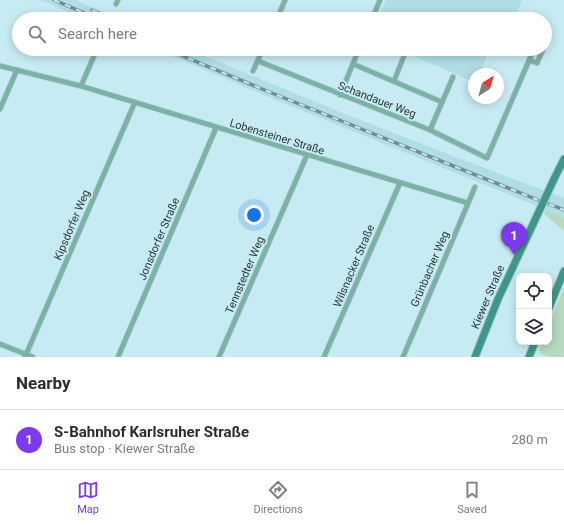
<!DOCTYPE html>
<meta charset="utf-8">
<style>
body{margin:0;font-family:Roboto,sans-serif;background:#f2f2f3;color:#2b2b33}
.controls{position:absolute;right:12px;bottom:12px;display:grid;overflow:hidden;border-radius:8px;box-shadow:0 2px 10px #0003}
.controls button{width:36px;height:36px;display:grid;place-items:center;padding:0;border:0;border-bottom:1px solid #e1e1e2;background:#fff;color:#2b2b33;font:20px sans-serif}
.compass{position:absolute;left:468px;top:68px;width:36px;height:36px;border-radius:50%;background:#fff;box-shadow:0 2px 10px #0003;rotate:37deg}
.you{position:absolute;left:254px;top:215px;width:14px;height:14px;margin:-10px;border:3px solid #fff;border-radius:50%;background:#1a73e8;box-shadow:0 0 0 6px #1a73e833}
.badge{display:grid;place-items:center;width:26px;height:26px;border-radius:50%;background:#7c3aed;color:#fff;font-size:13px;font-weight:700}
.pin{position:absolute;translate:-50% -33px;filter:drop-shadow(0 1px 2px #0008)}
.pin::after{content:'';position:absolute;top:21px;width:14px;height:12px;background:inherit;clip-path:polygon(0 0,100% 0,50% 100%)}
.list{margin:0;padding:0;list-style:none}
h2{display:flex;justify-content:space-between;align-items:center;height:52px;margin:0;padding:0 16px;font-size:17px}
h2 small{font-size:13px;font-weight:400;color:#7c7c81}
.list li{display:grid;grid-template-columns:26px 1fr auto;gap:12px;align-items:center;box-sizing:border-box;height:60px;padding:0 16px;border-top:1px solid #e1e1e2}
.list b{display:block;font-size:15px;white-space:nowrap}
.list p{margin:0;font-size:13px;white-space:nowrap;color:#7c7c81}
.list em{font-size:13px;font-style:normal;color:#7c7c81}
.icon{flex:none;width:22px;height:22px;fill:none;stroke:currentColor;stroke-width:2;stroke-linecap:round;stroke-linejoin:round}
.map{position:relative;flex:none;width:564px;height:357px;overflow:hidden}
.search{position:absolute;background:#fff;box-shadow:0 2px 10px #0003;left:12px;right:12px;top:12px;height:44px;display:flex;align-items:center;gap:10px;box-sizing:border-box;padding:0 14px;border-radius:22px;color:#7c7c81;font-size:15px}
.sheet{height:112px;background:#fff}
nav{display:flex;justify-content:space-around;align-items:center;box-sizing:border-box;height:56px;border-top:1px solid #e1e1e2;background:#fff;font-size:11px;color:#7c7c81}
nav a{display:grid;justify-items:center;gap:2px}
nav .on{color:#7c3aed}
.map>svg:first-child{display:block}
</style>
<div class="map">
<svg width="564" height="357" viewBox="0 0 564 357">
<rect width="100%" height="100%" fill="#c7ebf2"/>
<!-- built -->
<g fill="#b1dee6">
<path d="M41,0H76L118,19H85Z"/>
<path d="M386,0H522L514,19H377Z"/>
<path d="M156,49H188L345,114L461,159L564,198V217L254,91Z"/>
<path d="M397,49H490L479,74H474V82Z"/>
</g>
<!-- green -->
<g fill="#b7d9bf">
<path d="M546,210L564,217V231L544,214Z"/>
<path d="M564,287V357H550L541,354L539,350L542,342H549V325Z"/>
</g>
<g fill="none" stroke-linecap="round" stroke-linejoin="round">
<!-- street casing -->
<g stroke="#a7c7cd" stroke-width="6">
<g id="street">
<path d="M116,4L118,0"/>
<path d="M277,19L285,0"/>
<path d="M372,19L380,0"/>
<path d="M545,44V45"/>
<path d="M529,60L537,63L543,49"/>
<path d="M258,61L430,130L487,158L534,49"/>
<path d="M353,64L442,102"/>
<path d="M0,66L81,86L468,203"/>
<path d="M253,71L263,49"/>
<path d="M394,81L404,56"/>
<path d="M81,86L97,49"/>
<path d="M340,95L359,49"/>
<path d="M0,109L17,70"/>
<path d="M430,130L453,77"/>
<path d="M0,344L33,357"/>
<path d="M25,357L135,102"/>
<path d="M118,357L216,128"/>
<path d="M219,357L307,155"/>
<path d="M324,357L400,183"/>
<path d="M403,357L475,187"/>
</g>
</g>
<!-- secondary casing -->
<g stroke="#a7c7cd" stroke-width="9">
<g id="secondary">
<path d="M554,179L564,159"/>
<path d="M549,308L564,271"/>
<path d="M475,357L498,299L535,220"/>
<path d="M529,357L535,342"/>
</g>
</g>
<!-- street -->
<use href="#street" stroke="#7cb1a6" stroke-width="4.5"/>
<!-- secondary -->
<use href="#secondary" stroke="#3f9788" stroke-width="7"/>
<!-- rail casing -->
<g stroke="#748d91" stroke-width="3.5">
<g id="rail">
<path d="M54,0L98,19"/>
<path d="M92,10L112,19"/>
<path d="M166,49L262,89L538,200"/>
<path d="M549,204L564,210"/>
</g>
</g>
<!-- rail -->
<use href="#rail" stroke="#c7ebf2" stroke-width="2" stroke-dasharray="6" stroke-linecap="butt"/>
<!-- secondary-bridge casing -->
<g stroke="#a7c7cd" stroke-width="9" stroke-linecap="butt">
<path id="secondary-bridge" d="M535,220L554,179"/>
</g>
<!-- secondary-bridge -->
<use href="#secondary-bridge" stroke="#3f9788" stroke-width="7"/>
</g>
<g text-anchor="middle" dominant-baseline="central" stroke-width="4" stroke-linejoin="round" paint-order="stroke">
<!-- street labels -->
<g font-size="11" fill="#29383a" stroke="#c7ebf2">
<text transform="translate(377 100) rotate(21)">Schandauer Weg</text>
<text transform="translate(277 137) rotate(17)">Lobensteiner Straße</text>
<text transform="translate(72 225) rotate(-67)">Kipsdorfer Weg</text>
<text transform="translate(159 239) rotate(-67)">Jonsdorfer Straße</text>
<text transform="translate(354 266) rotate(-67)">Wilsnacker Straße</text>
<text transform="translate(430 269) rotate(-67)">Grünbacher Weg</text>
<text transform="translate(245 275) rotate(-67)">Tennstedter Weg</text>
<text transform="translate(488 297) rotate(-67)">Kiewer Straße</text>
</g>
</g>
</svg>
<div class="controls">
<button><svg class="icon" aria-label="locate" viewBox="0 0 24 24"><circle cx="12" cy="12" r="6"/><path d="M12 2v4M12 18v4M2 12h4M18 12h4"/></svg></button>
<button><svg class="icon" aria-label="layers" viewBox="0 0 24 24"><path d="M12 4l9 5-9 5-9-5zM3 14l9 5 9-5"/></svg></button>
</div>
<svg class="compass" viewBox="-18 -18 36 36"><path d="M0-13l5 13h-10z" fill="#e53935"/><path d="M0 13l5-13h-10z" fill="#7c7c81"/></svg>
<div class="you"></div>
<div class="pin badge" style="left:514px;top:255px">1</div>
<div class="search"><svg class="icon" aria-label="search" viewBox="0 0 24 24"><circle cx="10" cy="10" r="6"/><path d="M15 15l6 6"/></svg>Search here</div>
</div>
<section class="sheet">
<h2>Nearby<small></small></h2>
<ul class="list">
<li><span class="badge">1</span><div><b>S-Bahnhof Karlsruher Straße</b><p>Bus stop · Kiewer Straße</p></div><em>280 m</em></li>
</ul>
</section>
<nav>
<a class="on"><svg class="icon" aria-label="map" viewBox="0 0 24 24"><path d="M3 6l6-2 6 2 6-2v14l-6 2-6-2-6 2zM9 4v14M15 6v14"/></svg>Map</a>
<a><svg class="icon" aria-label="directions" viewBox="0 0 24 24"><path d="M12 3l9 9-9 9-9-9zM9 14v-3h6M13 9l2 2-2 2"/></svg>Directions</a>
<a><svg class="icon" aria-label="saved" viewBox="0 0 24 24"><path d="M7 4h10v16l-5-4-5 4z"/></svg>Saved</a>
</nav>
